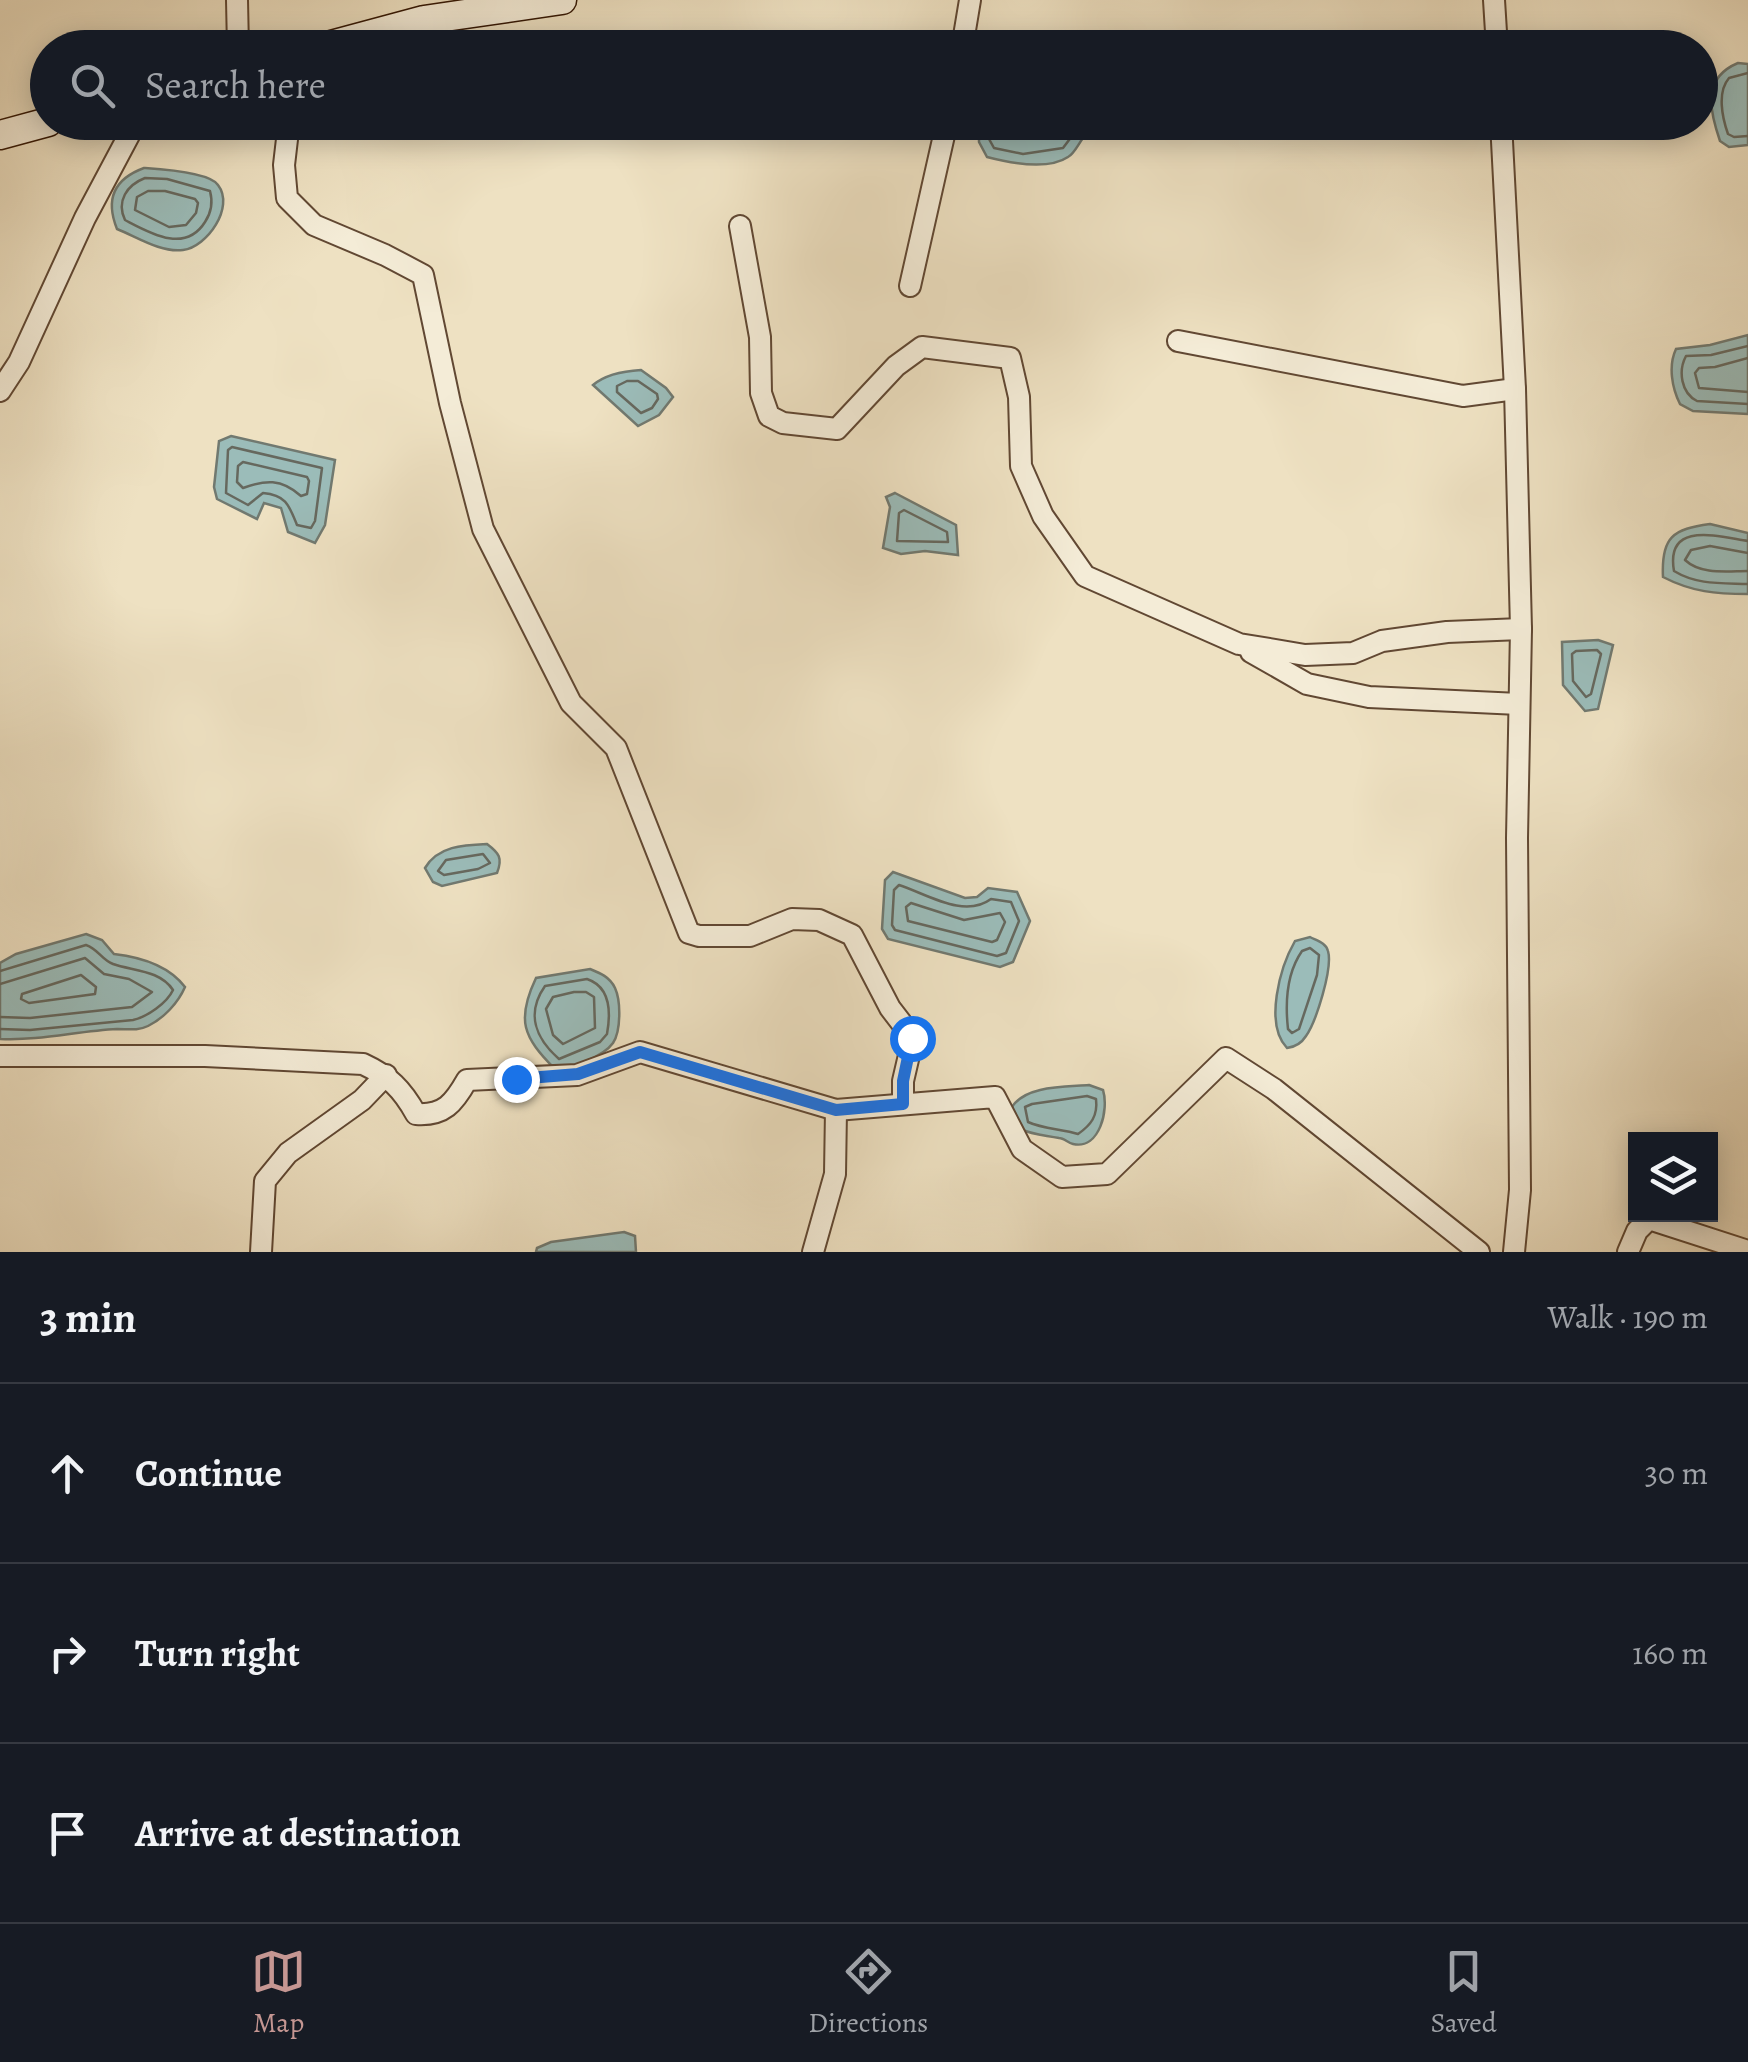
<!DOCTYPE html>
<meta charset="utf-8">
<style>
body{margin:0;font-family:Alegreya,serif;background:#242831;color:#f1f3f6}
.controls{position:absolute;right:30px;bottom:30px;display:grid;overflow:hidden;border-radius:0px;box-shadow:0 5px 25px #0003}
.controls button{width:90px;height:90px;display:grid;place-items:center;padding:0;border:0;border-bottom:2px solid #363941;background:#171b24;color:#f1f3f6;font:50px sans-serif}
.stop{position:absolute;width:30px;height:30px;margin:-22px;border:8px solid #1a73e8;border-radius:50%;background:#fff}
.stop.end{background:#1a73e8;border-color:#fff;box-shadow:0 2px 10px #0008}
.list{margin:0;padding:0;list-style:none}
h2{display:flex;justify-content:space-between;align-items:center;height:130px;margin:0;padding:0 40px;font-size:42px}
h2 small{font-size:32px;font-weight:400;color:#9ea1a6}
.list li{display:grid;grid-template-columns:65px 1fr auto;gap:30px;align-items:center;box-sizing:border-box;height:180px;padding:0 40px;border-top:2px solid #363941}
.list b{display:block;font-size:38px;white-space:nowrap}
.list em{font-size:32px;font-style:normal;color:#9ea1a6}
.icon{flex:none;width:55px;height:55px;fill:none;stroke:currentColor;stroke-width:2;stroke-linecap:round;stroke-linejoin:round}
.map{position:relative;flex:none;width:1748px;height:1252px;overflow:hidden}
.search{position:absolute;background:#171b24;box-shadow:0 5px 25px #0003;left:30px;right:30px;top:30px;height:110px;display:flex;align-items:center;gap:25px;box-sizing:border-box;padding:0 35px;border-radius:55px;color:#9ea1a6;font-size:38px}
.sheet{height:670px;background:#171b24}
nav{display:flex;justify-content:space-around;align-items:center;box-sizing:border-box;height:140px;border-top:2px solid #363941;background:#171b24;font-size:28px;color:#9ea1a6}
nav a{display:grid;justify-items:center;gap:5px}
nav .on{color:#c59692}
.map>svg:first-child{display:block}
</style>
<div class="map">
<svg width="1748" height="1252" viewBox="0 0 1748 1252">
<rect width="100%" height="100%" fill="#eee1c2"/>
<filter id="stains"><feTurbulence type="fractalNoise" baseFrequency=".002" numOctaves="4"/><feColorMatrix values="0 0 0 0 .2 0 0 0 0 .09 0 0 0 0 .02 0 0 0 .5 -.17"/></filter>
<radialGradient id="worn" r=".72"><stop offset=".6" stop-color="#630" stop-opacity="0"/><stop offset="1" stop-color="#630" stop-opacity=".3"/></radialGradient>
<!-- water -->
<g fill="#9bbcb9" stroke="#717970" stroke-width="2.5">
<path d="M1738,63L1748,64V145L1729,147L1720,141C1709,109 1702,78 1738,63Z"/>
<path d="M979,122L1080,123L1083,138C1079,143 1074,154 1068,157C1047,171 1010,163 987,157L979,142Z"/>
<path d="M144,168C159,169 209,172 218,185C235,207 207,247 183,250C161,253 137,237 117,229C105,199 114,179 144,168Z"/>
<path d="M1748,335V414L1693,411L1680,404C1672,388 1668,366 1676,349L1710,345Z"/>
<path d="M641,370L666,388L673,397L659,415L638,426L593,385C606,374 624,371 641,370Z"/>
<path d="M231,436L335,460L325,525L315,543L288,532L281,508L264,503L257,519L217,499L214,487L219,441Z"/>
<path d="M895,493L956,525L958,555L925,551L901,554L883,548L890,507L886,497Z"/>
<path d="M1710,524L1748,533V594C1716,594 1692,592 1663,577C1661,537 1673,529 1710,524Z"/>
<path d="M1598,640L1613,645L1598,709L1585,711L1563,685L1562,642Z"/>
<path d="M487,844C499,853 503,858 497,873L442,886L433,882L425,868C438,846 463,845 487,844Z"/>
<path d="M893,872L965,898L977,897L988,888L1017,892L1030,921L1013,962L1000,967L888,939L882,929L885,880Z"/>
<path d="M86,934L102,940L114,954C140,957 169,966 185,987C178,1003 164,1018 148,1026C138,1031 128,1029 117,1029C77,1031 40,1041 0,1039V963L16,954Z"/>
<path d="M1310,937C1318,941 1326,943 1328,951C1333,968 1316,1022 1306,1036C1301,1044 1295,1047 1287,1048C1264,1024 1280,967 1295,941Z"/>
<path d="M590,969C600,973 610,977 615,988C621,1001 621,1031 613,1043C603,1057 572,1068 555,1069C523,1037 516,1020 536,978Z"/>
<path d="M1089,1085L1103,1090C1109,1109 1100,1150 1073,1144C1068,1143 1064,1138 1059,1138C1044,1135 1034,1135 1020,1129L1012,1107C1026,1085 1066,1087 1089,1085Z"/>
<path d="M624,1232L635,1236L636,1252H536L537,1248L551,1242Z"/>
</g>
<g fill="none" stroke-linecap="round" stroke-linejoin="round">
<!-- shore -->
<g stroke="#66685e" stroke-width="2.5">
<path d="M1748,73L1729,78C1717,92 1722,117 1728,134L1734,137L1748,136"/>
<path d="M988,122L989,139L994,148L1023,154L1063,148L1072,136L1071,122"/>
<path d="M145,178L167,179L210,191C213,202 211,213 205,222C185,254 150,233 125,220C116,201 127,185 145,178Z"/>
<path d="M148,191H165L195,199L198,203L196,213L186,225L169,227L135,210L137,197Z"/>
<path d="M1748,346L1711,355L1686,356C1678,371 1681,393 1697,401L1748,404"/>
<path d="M1748,358L1715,367L1699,368L1695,373L1699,388L1748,392"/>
<path d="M627,381H638L657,394L658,399L652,408L641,413L617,392V386Z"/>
<path d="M232,447L322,468L315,521L311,528L297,525C289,505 286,495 263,493L248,505L226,493L228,450Z"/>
<path d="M243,462L307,477L309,481L307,494L301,496C281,478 265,480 243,488L237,482L238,466Z"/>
<path d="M904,510L947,532L948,542L897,541L899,513Z"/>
<path d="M1748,541C1720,537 1665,520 1674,571C1697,585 1721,583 1748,584"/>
<path d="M1748,553L1710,546L1691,550L1685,560C1701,575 1727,571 1748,571"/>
<path d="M1597,650L1601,654L1591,694L1586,697L1573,681L1572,654L1576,651Z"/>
<path d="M483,854L490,863L478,869L444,875L438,871L446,860Z"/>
<path d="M899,885C927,894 964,919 991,899L1011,902L1019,921L1006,953L997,956L895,930L892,925L894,890Z"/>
<path d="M911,903L964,920L1000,913L1005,922L997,940L992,942L908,921L906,907Z"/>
<path d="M1310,948L1319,955L1317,975L1299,1029L1292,1033L1288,1029C1285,1002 1286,974 1302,951Z"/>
<path d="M0,971L86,945C98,949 102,960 113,964C133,971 160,970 173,990C167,1003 147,1017 133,1020L30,1030L0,1029"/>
<path d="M81,975L96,987L95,994L29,1003L21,999L22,994Z"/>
<path d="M587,979C611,987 611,1012 607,1034L600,1042L559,1059C535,1038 526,1013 545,986Z"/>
<path d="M0,984L85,958L104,974L129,979L152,992L132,1007L30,1018L0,1017"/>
<path d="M574,992H586L594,997L595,1028L563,1044L553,1035L546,1009L553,997Z"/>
<path d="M1087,1096L1096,1099C1098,1116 1091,1125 1078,1134C1062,1129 1043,1129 1028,1122L1025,1107L1032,1104Z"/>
</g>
<!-- street casing -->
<g stroke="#614833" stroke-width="24">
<g id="street">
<path d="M237,0L238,48"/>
<path d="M1494,0L1497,48"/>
<path d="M962,48L970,0"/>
<path d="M289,122L284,165L287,198L314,225L385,255L423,275L450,403L483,529L571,703L616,748L689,933L699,936H750L792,919L819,920L852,935L890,1008L913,1038L903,1081V1104"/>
<path d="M1501,122L1515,389L1521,629L1517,838L1520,1190L1514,1252"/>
<path d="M740,226L760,337L761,393L769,416L783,423L837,429L896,366L922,347L1010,358L1019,397L1021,466L1043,516L1085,576L1239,644L1305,655L1353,653L1382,641L1447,632L1521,629"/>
<path d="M910,286L947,122"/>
<path d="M1178,341L1463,396L1515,389"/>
<path d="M0,391L19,362L85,218L136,122"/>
<path d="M1251,652L1307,684L1369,697L1519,704"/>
<path d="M0,1056H205L363,1064C389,1076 402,1089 416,1114C444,1116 454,1103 467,1080L577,1075L640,1052L836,1110L995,1097L1022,1149L1062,1177L1107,1174L1226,1058L1274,1089L1479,1252"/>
<path d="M261,1252L265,1181L288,1153L362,1100L386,1075"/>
<path d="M813,1252L835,1174L836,1110"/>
<path d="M1628,1252L1637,1231L1649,1219L1748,1251"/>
</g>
</g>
<!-- secondary casing -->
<g stroke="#321503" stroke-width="31">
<g id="secondary">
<path d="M320,48L424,20L562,0"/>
<path d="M0,135L48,122"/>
</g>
</g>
<!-- street -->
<use href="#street" stroke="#f4ecd7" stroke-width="20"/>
<!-- secondary -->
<use href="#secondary" stroke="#f4ecd7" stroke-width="28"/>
</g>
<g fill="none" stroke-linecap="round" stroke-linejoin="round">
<!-- route -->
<path stroke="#1a73e8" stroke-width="12" d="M516,1079L578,1074L640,1052L836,1110L903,1104V1081L912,1038"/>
</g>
<rect width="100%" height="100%" filter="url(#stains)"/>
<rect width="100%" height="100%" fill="url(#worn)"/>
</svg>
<div class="controls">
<button><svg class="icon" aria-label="layers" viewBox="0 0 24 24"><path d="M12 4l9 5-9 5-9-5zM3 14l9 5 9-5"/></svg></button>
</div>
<div class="stop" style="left:912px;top:1038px"></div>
<div class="stop end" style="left:516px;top:1079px"></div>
<div class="search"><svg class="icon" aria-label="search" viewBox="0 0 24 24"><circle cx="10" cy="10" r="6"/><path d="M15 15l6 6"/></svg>Search here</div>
</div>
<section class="sheet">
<h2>3 min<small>Walk · 190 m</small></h2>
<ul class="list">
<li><svg class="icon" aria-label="ahead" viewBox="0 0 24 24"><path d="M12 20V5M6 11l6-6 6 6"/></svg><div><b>Continue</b></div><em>30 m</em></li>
<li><svg class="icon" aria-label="right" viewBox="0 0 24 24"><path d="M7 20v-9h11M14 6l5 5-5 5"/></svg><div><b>Turn right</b></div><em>160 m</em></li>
<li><svg class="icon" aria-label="arrive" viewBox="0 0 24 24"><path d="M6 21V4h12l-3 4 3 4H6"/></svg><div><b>Arrive at destination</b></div></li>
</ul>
</section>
<nav>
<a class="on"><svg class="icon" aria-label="map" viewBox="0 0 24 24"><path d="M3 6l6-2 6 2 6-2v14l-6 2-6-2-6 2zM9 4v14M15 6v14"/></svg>Map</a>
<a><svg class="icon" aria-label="directions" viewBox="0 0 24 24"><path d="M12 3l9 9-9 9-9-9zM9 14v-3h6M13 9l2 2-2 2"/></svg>Directions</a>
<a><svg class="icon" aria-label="saved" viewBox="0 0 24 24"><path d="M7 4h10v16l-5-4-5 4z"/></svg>Saved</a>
</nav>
